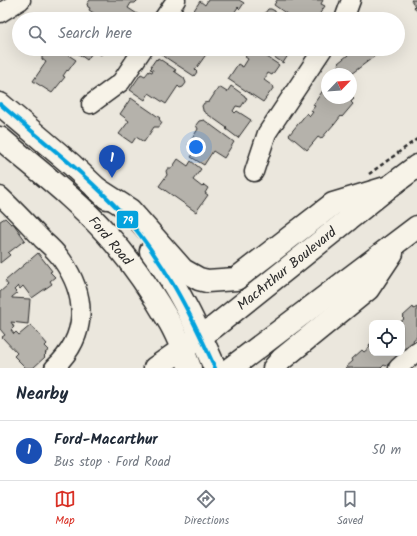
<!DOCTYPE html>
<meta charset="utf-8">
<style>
body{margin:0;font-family:Kalam,sans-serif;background:#f2f2f3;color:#1f2937}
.controls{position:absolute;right:12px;bottom:12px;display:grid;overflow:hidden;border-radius:8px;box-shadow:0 4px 16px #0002}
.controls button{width:36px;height:36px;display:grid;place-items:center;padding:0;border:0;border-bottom:1px solid #e0e1e3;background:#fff;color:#1f2937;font:20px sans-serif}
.compass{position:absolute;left:321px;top:68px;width:36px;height:36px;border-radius:50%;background:#fff;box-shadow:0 4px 16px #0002;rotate:65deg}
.you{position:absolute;left:196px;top:147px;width:14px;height:14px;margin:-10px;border:3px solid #fff;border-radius:50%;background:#1a73e8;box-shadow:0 0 0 6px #1a73e833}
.badge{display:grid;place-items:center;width:26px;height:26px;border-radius:50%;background:#d93025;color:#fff;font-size:13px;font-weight:700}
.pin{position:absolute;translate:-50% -33px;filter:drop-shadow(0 1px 2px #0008)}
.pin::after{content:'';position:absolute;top:21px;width:14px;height:12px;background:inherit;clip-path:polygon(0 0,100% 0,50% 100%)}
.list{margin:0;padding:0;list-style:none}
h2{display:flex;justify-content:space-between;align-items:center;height:52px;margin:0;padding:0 16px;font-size:17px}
h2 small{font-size:13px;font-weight:400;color:#747a83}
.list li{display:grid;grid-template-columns:26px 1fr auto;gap:12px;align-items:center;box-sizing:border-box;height:60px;padding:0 16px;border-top:1px solid #e0e1e3}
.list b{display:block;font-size:15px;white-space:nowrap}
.list p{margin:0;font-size:13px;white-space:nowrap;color:#747a83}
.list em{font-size:13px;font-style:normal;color:#747a83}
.icon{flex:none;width:22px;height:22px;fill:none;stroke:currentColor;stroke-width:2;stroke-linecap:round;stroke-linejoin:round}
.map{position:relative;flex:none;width:417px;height:368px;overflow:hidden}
.search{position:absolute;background:#fff;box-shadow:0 4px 16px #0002;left:12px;right:12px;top:12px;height:44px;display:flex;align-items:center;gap:10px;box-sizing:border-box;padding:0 14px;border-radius:22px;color:#747a83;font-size:15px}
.sheet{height:112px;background:#fff}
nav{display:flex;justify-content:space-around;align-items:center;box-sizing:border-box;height:56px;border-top:1px solid #e0e1e3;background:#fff;font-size:11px;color:#747a83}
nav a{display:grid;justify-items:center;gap:2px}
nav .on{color:#d93025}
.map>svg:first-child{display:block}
</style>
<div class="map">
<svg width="417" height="368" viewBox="0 0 417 368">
<rect width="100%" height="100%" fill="#ebe7dd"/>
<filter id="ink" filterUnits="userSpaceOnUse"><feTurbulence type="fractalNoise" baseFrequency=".025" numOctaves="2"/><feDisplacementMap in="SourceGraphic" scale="8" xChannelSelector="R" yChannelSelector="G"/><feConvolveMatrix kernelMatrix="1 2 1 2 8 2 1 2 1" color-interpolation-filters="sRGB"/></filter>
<g filter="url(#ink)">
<!-- building -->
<g fill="#b5b2ab" stroke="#2b2b2b">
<path d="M90,0H138L135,3H131L128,8L142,17L141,19H103L89,10L90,8L88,7L87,4Z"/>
<path d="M208,0H239L244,3L240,9L238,7L230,19L189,18L200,1L205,5Z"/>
<path d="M277,0H323L321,4L325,6L316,19H294L274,5Z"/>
<path d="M411,0H417V11L414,7L415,6Z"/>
<path d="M268,9H271L275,11L276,16L278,18L280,15L287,19H265L266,17L265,13Z"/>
<path d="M88,15L93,19H81L83,17Z"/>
<path d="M54,49H59L76,60L68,71L67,70L63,76L65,77L52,93L33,81L46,62L42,59V56L45,52H47L51,54Z"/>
<path d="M67,49H108L107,51L104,50L101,55L94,50L87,60L76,52L75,54Z"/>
<path d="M166,49H210L195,70L197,72L194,76L162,55Z"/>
<path d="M250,49H255L279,65L272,75L268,73L264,80L274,87L263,102L228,79L238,64L243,67L248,59L245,57Z"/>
<path d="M279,49H292L283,63L274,57Z"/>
<path d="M351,49H383V50L351,74H339L335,68L339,65L338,63L348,55L346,52Z"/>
<path d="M158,58L176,70L174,71L184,78L186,83L183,87L180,88L178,86L166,104L149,93L145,100L130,90L141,74L145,76L149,71L152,72L153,70L150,69L152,67L151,66L156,59L157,60Z"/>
<path d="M231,86L245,96V97L247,98L241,107L236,106L233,111L235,113L237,111L251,120L238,138L226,129L227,128L203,111V110L202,106L204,103L209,102L219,87L227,92Z"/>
<path d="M326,86L327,87V98H351V96L354,99L351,102L353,104L342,117L341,116L334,125V124L321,139L318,137L307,150L289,135L307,113L310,116L313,112L311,111L315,106L313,105Z"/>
<path d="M131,98L160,118L159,119L162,123L159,127H154L144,142L136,137L132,143L119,134L129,121L120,114Z"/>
<path d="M204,120L234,142L224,158L213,151L204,165L191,157L196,150L188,145L198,129L196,125L199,121Z"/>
<path d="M178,159L188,166L191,161L201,169L193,180L202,187L204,185L208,188L205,193L208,195L196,212L159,186L167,175L166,171L168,168H172Z"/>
<path d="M5,218L11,224L13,223L25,240L8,253L10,255L0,263V221Z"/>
<path d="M38,253L52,271L50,272L55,277L50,281L52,284L32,298L23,286L20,289L18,286L14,290L17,293L12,297V298L30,299L28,324L11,322L14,327L11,330L14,334L16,332L19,335L31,325L47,344L45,346L49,350L45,353L46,354L44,356L45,357L33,368H26L14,356L17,353L2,337L5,335L0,329V292L8,285L5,281Z"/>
<path d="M413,307L414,309L417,307V337L413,340L414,342L402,352V323H399L404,319L402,317Z"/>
<path d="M372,342V353H398L397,355L398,356L386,366L384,365L381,368H345L353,361L352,359L362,350L364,352L370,347L369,345Z"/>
</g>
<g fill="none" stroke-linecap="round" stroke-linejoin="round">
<!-- minor casing -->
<g stroke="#2b2b2b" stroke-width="21">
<g id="minor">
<path d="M0,13L21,0"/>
<path d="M163,19L176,0"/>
<path d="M344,19L351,0"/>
<path d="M91,104L121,82L143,49"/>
<path d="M254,172L267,133L323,49"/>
<path d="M0,196C15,210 29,225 43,240C50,246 57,253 62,260C88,297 88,336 54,368"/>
<path d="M398,368L417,351"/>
</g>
</g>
<!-- major casing -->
<g stroke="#2b2b2b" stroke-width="25">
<g id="major">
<path d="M0,104L72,165L107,198"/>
<path d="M0,138C36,169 75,198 107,234C131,261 152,292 170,323C178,337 184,353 190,368"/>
<path d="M96,188L130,210L183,270L199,279L207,281L236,279L333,204L389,187"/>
<path d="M151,251C178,286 197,327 215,368"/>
<path d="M155,368L214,327L389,187L417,166"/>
<path d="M231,368L417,227"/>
<path d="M274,368L282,359L368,289L392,253"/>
</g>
</g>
<!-- path -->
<path stroke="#2b2b2b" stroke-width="2.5" stroke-dasharray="4 3" stroke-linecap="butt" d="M369,174L417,139"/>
<!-- minor -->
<use href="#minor" stroke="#f7f3e8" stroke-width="18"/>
<!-- major -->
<use href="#major" stroke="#f7f3e8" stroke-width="22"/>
<!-- bus-1 casing -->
<g stroke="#f7f3e8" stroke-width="7">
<path id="bus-1" d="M0,104C41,140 85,173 122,213C163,259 190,312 215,368"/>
</g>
<!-- bus-1 -->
<use href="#bus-1" stroke="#04a2de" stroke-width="4"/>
</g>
</g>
<g text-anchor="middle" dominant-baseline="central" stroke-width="4" stroke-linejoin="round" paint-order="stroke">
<!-- street labels -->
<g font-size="14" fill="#2b2b2b" stroke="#f7f3e8">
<text transform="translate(110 241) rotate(50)">Ford Road</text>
<text transform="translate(287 269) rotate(-39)">MacArthur Boulevard</text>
</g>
</g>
<rect stroke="#f7f3e8" stroke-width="1.5" x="116" y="210" width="23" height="19" rx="4" fill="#04a2de"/>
<g font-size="11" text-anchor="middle" font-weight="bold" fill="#fff">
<text x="128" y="224">79</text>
</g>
</svg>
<div class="controls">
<button><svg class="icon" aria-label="locate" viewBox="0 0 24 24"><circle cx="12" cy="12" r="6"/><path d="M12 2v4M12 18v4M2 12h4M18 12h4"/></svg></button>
</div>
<svg class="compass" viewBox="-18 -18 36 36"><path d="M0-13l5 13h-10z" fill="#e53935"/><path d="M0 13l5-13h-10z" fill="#747a83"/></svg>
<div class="you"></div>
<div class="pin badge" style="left:112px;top:178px;background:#1a4fb4">1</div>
<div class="search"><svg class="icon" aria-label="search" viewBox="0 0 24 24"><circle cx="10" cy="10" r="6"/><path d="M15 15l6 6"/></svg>Search here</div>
</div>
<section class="sheet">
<h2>Nearby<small></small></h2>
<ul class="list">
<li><span class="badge" style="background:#1a4fb4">1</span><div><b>Ford-Macarthur</b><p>Bus stop · Ford Road</p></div><em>50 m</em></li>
</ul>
</section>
<nav>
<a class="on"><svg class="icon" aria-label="map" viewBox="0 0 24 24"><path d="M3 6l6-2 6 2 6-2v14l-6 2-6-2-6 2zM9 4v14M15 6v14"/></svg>Map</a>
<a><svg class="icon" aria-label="directions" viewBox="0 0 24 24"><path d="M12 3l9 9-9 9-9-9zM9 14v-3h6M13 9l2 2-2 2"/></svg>Directions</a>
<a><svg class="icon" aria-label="saved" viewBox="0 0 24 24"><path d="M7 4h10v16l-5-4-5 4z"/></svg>Saved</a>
</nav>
